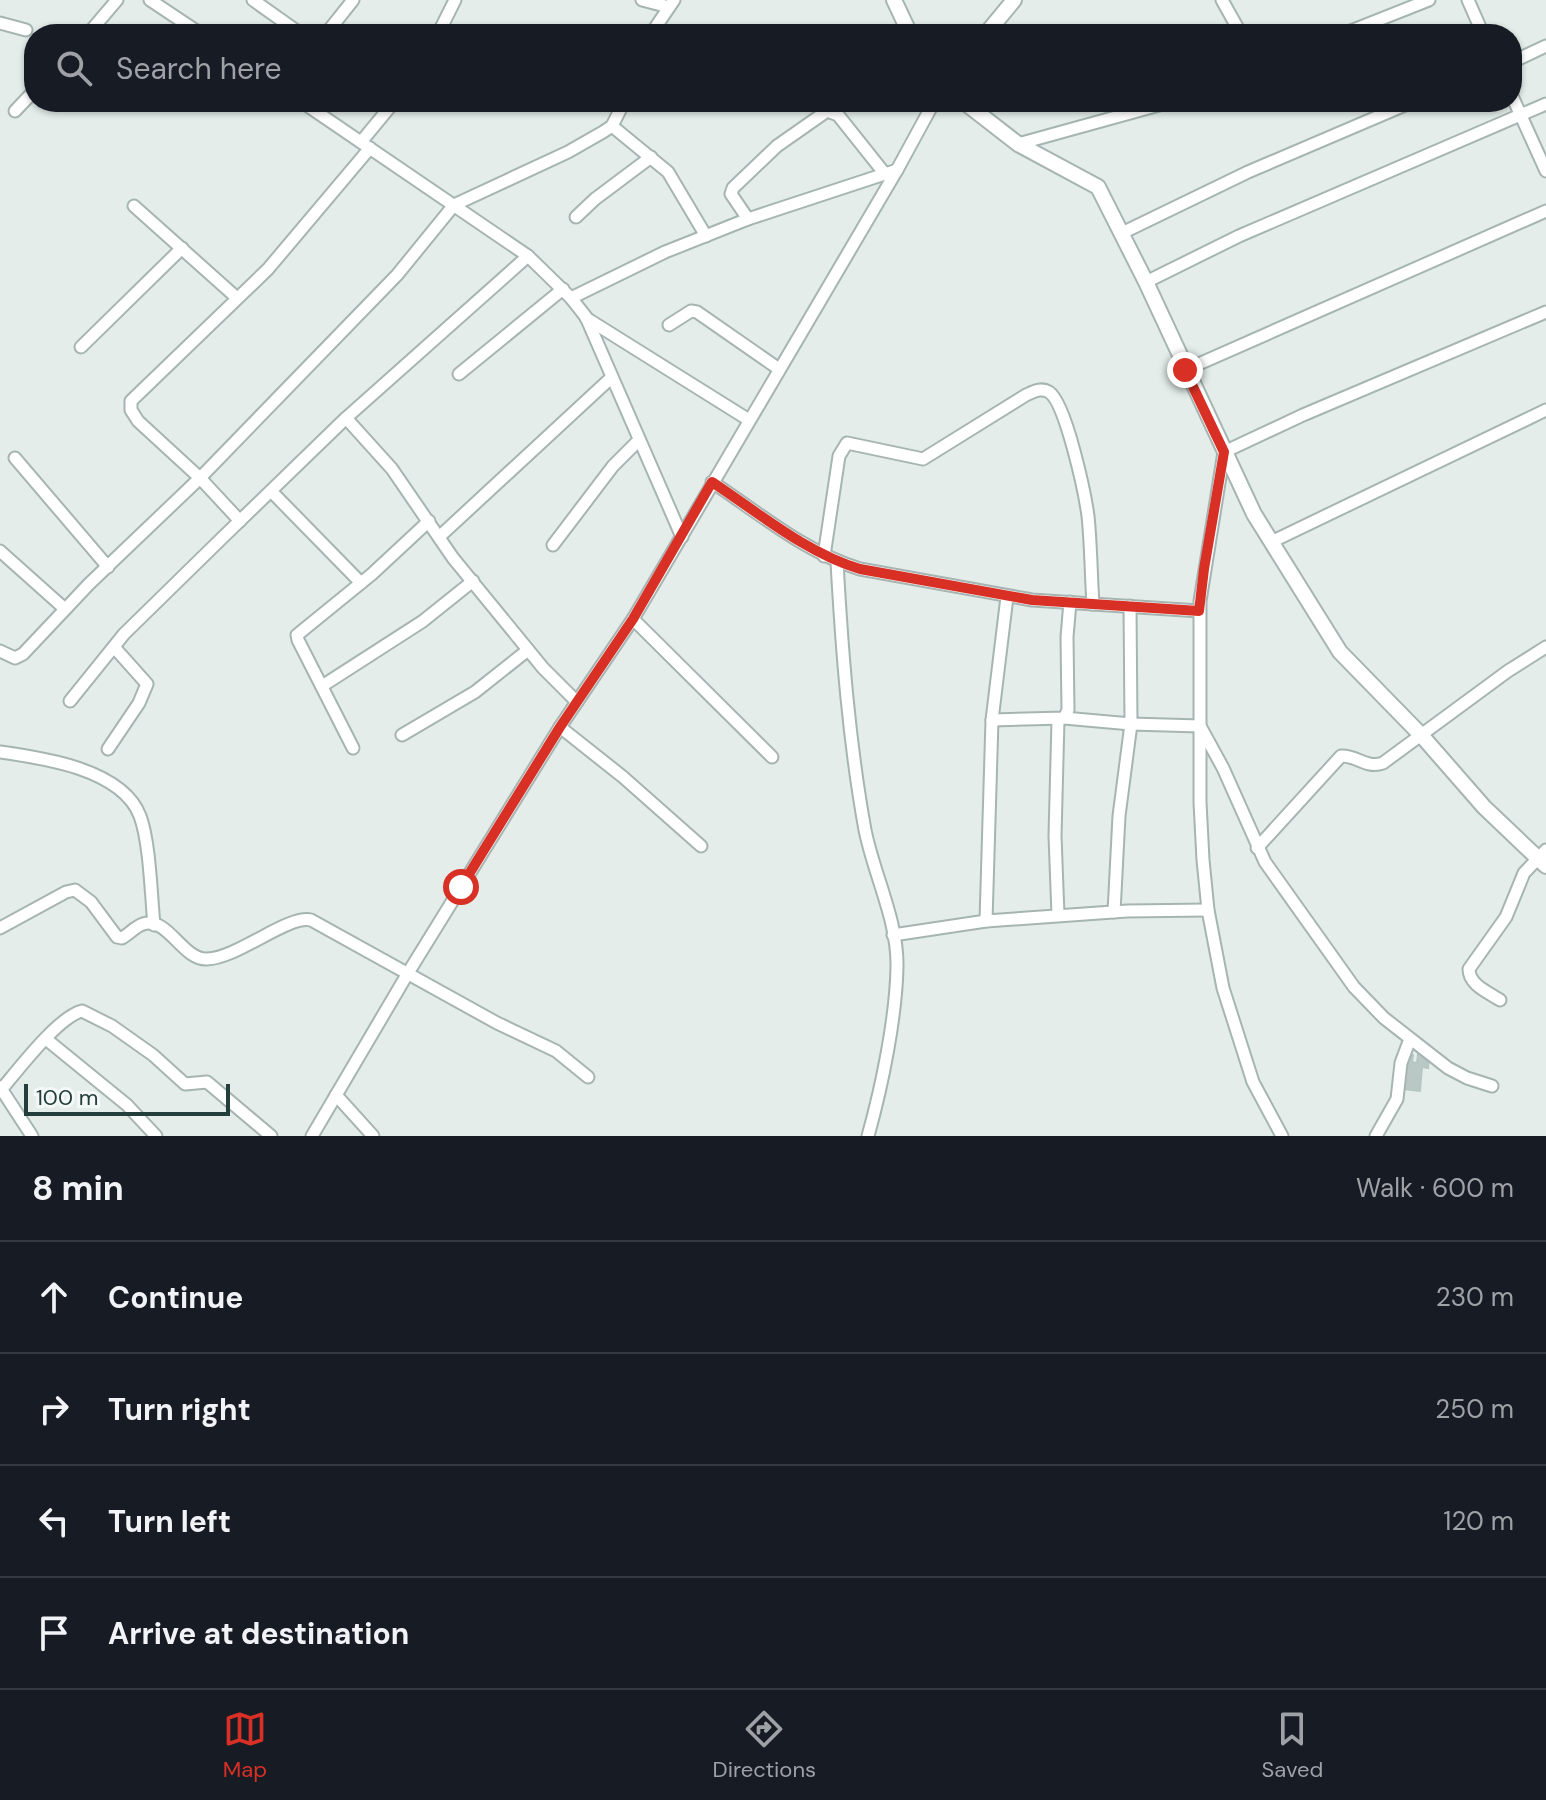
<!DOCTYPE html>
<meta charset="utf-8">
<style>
body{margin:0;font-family:"DM Sans",sans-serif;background:#242831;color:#f1f3f6}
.scale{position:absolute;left:24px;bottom:20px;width:206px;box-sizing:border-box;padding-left:8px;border:4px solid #233e3b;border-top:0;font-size:22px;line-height:28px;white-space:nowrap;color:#233e3b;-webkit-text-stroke:6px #f4f9f8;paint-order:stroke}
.stop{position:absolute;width:24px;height:24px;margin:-18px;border:6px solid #d93025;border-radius:50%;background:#fff}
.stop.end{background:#d93025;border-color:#fff;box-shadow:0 2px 8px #0008}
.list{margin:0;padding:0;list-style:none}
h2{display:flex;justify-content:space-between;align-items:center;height:104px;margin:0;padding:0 32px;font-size:34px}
h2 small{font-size:26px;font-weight:400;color:#9ea1a6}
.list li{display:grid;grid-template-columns:52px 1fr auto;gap:24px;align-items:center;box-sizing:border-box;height:112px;padding:0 32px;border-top:2px solid #363941}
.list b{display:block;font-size:30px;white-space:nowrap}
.list em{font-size:26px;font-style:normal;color:#9ea1a6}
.icon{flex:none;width:44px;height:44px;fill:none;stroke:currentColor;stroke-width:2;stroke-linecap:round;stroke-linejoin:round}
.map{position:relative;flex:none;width:1546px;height:1136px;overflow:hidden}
.search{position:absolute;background:#171b24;box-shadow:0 2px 6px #0004;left:24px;right:24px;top:24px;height:88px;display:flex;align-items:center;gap:20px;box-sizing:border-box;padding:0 28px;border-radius:32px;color:#9ea1a6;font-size:30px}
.sheet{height:552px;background:#171b24}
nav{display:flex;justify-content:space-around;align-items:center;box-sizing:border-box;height:112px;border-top:2px solid #363941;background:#171b24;font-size:22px;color:#9ea1a6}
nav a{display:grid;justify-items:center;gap:4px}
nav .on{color:#d93025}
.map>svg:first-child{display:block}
</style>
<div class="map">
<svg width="1546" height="1136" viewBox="0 0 1546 1136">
<rect width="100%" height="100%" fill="#e4edea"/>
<!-- building -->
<path fill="#b9c8c4" stroke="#b6c7c2" stroke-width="2" d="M1406,1054L1413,1055L1412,1062L1417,1063L1418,1054L1429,1055L1428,1068L1422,1067L1420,1091L1404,1089Z"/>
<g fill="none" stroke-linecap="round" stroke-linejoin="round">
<!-- minor casing -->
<g stroke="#a6b5b2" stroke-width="15">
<g id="minor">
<path d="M150,0L201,34"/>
<path d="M253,0L301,34"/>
<path d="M642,0L669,7"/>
<path d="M1222,0L1241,34"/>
<path d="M1468,0L1483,34"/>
<path d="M0,23L26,30"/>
<path d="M88,34L117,0"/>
<path d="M326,34L353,0"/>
<path d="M438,34L455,0"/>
<path d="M651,34L674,0"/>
<path d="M1343,34L1429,0"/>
<path d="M1512,62L1546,46"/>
<path d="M1512,96L1546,171"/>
<path d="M302,102L528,256L571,298L586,317L682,537"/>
<path d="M15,111L34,91"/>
<path d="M612,126L668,172L706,236"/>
<path d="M361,142L394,102"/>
<path d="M1018,144L1170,102"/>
<path d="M134,206L237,298"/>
<path d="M576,217L595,199L651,157"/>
<path d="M748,219L731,194L733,188L777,146L827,111L838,115L885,174"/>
<path d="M1122,233L1248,172L1412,102"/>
<path d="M1146,282L1239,236L1546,104"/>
<path d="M571,298L665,252L748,219L897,170"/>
<path d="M586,318L749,420"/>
<path d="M669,325L691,311L697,312L779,369"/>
<path d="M81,347L182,248"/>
<path d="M1185,370L1546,211"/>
<path d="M459,374L563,289"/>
<path d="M346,418L392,469L453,558L543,668L577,702"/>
<path d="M15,458L108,567"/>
<path d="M712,482C759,513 806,553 860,569L1032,600L1199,611"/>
<path d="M271,491L361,583"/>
<path d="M240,521L200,478L138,421L131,410V401L268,269L370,148"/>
<path d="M439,537L612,377"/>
<path d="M1271,542L1546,410"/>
<path d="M553,545L613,466L639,440"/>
<path d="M0,551L65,609"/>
<path d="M824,556L839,456L847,443L923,459L1026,395C1033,392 1041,387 1049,392C1066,403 1085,494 1088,516C1091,545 1091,575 1093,604"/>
<path d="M837,562C842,652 849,742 865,830C874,875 898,921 897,967C896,1018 882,1086 868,1136"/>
<path d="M633,619L772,757"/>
<path d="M0,651L15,658L23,654L89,584L200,478L397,275L454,205L568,152L603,132L612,126L624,102"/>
<path d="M322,686L423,621L473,581"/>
<path d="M70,701L124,634L220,540L346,418L528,256"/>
<path d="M1064,718L1131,724L1200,726L1223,768L1265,862L1354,987L1384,1018L1448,1068L1467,1078L1492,1086"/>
<path d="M992,720L1064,718L1068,710L1067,637L1070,602"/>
<path d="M1058,720L1055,836L1058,915"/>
<path d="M560,727L623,777L701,846"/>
<path d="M402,735L475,692L528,650"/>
<path d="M353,748L298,640L297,635L372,574L429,521"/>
<path d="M108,749L139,703L147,684L114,647"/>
<path d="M0,752C43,758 122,769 140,816C150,843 151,895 154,925"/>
<path d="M1257,848L1341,756C1357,755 1366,769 1383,763L1508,671L1546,647"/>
<path d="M1114,912L1119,816L1131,724L1130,606"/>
<path d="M986,921L992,720L1007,597"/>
<path d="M0,928L66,892L75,890L91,902L117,937L122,938C129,934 136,926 143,924C168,916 182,960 207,959C238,958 287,915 311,920L497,1023L556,1051L588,1077"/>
<path d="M893,935L986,921L1127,911L1208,910"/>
<path d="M1500,1000C1488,992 1469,985 1469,969L1506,917L1524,873L1546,850"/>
<path d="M46,1039L127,1105L156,1136"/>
<path d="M0,1087L32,1136"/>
<path d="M1,1090C18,1070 58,1017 82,1011L112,1026L153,1055L185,1084L207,1082L271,1136"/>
<path d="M336,1095L373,1136"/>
<path d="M312,1136L408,973L560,727L633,619L897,170L934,102"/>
<path d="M1282,1136L1253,1082L1223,988L1208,910L1203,860L1200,802V601L1224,452L1303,415L1546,312"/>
<path d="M1376,1136L1397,1099L1401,1063L1410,1039"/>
</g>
</g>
<!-- tertiary casing -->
<g stroke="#a6b5b2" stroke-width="18">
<g id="tertiary">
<path d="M894,0L910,34"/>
<path d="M986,34L1014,0"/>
<path d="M964,102L1018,144L1098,187L1146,282L1254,514L1340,652L1422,736L1484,807L1546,866"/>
</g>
</g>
<!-- minor -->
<use href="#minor" stroke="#fff" stroke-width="11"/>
<!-- tertiary -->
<use href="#tertiary" stroke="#fff" stroke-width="14"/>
</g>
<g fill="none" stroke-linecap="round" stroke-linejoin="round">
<!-- route -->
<path stroke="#d93025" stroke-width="10" d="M461,887L560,727L633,619L712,482C759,513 806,553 860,569L1032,600L1199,611L1204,569L1224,452L1185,370"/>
</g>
</svg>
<div class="scale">100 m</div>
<div class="stop" style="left:461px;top:887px"></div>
<div class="stop end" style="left:1185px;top:370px"></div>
<div class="search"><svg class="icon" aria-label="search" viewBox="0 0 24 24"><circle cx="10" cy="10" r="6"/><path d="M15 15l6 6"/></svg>Search here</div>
</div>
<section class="sheet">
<h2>8 min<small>Walk · 600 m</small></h2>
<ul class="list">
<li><svg class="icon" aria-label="ahead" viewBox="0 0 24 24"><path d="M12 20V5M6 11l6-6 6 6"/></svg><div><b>Continue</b></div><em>230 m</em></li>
<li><svg class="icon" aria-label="right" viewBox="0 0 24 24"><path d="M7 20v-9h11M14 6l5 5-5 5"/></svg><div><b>Turn right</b></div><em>250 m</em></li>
<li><svg class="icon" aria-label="left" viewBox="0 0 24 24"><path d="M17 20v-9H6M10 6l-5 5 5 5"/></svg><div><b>Turn left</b></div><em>120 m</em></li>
<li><svg class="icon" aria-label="arrive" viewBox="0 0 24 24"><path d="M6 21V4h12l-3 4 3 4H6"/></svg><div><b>Arrive at destination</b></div></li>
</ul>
</section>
<nav>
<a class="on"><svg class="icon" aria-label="map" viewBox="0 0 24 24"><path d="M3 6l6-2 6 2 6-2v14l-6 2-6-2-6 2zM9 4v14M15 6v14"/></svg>Map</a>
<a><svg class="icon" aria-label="directions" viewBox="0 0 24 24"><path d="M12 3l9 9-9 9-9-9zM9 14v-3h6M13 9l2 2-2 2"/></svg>Directions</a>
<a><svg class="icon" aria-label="saved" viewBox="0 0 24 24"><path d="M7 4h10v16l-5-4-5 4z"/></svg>Saved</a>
</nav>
